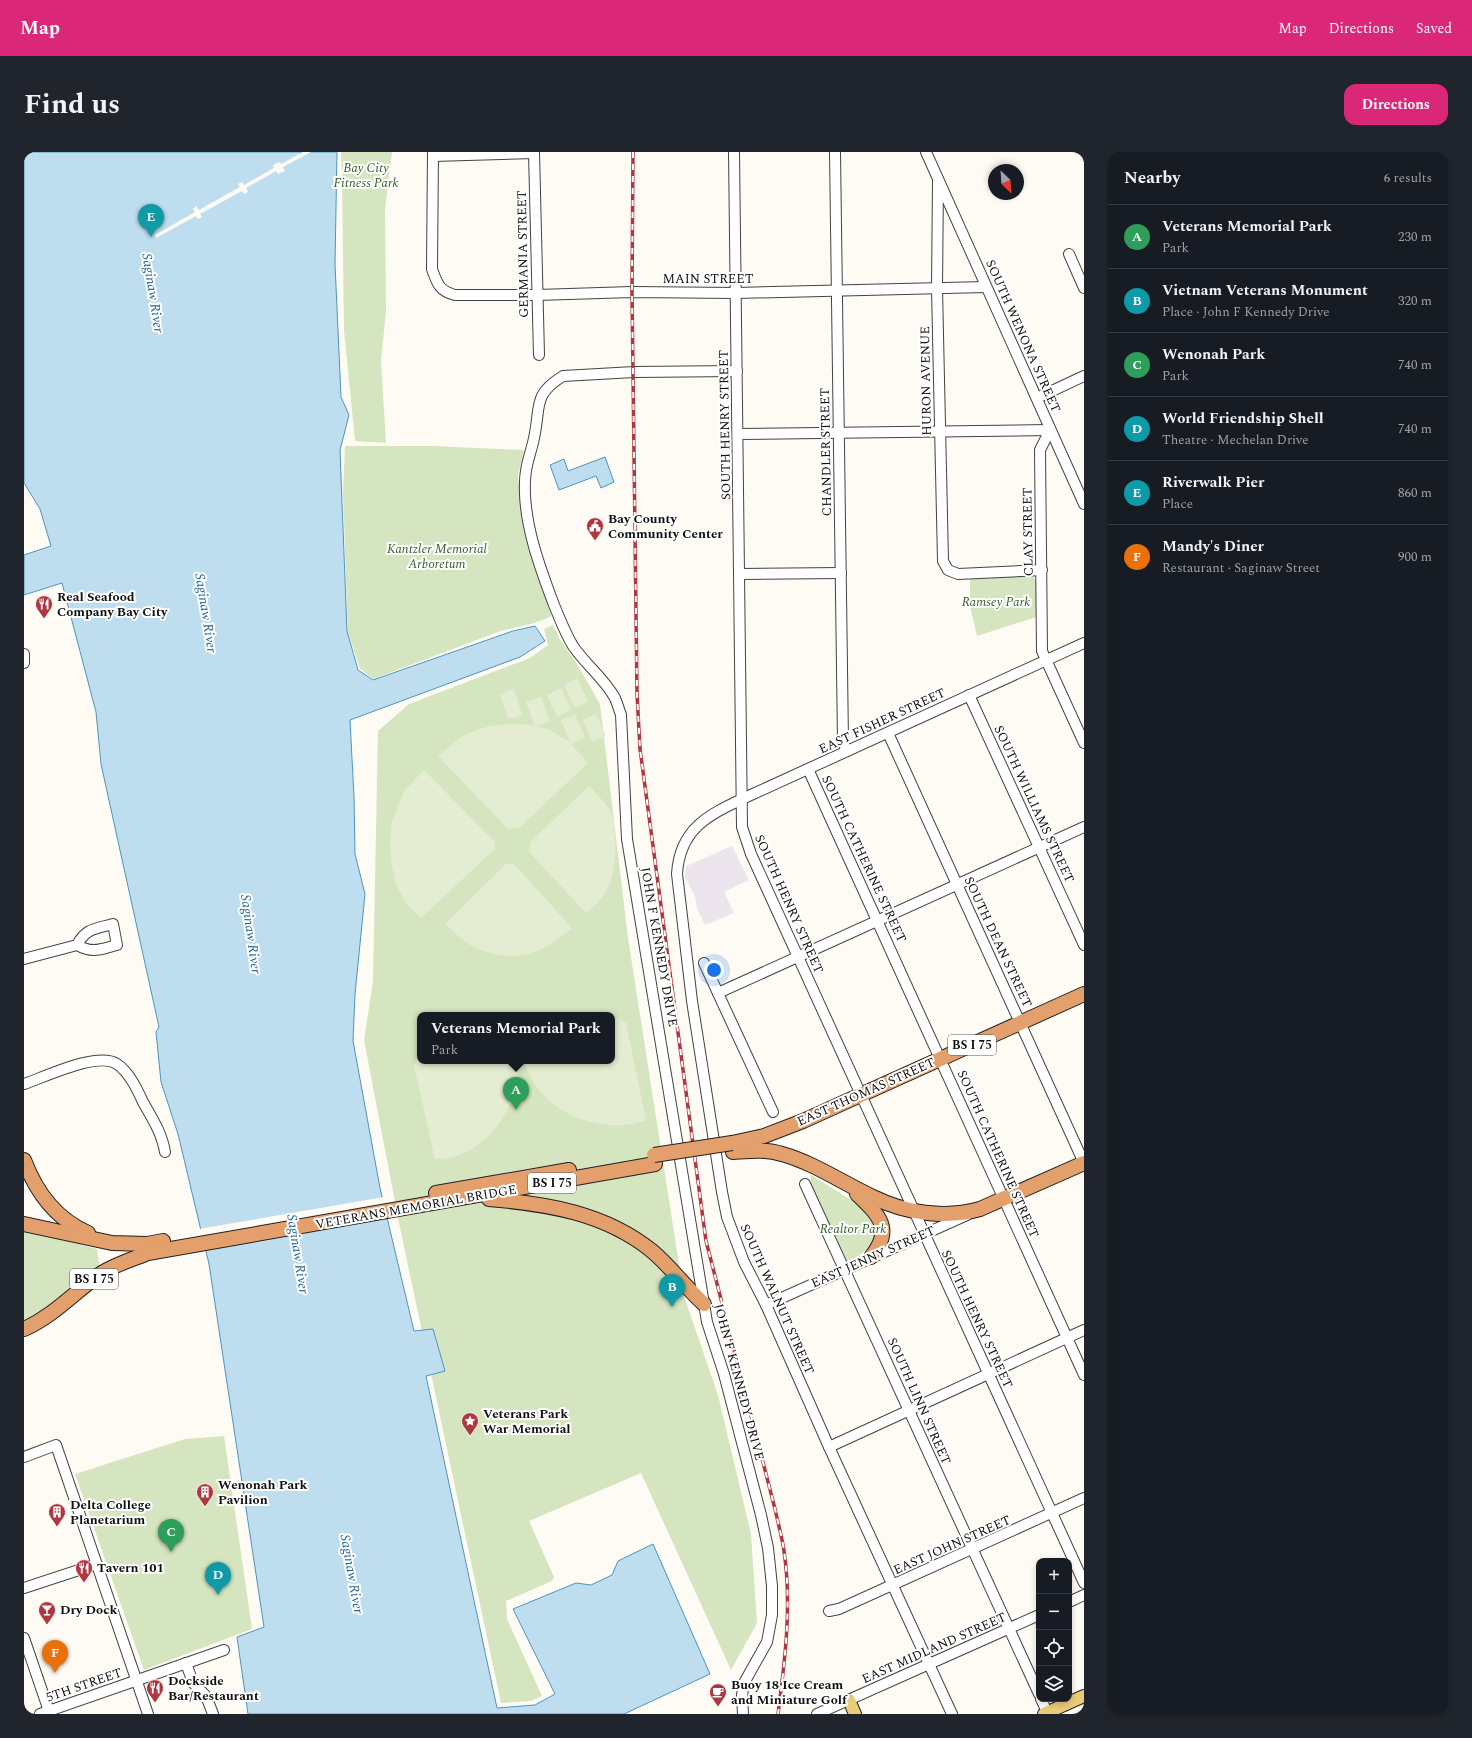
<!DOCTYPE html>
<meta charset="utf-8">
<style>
body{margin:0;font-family:Spectral,serif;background:#20242c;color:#f1f3f6}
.controls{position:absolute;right:12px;bottom:12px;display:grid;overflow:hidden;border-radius:8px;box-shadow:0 2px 6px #0003}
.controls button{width:36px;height:36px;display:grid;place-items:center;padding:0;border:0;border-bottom:1px solid #363941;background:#171b24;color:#f1f3f6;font:20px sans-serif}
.compass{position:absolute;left:964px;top:12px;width:36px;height:36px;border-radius:50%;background:#171b24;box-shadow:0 2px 6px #0003;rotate:155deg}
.you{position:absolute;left:690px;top:818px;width:14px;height:14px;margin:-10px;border:3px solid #fff;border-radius:50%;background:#1a73e8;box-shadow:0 0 0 6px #1a73e833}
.badge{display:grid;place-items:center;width:26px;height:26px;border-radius:50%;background:#db2777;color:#fff;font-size:13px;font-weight:700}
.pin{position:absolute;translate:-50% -33px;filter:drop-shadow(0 1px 2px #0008)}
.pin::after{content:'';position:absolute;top:21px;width:14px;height:12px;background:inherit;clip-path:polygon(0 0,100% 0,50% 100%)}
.popup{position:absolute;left:393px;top:860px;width:198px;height:52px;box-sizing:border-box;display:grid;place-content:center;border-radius:8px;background:#171b24;filter:drop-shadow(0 1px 3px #0005);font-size:13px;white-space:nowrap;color:#9ea1a6}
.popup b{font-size:15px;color:#f1f3f6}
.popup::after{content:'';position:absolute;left:50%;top:100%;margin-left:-8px;border:8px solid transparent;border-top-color:#171b24}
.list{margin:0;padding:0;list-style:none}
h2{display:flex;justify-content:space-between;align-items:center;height:52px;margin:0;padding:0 16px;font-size:17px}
h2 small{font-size:13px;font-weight:400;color:#9ea1a6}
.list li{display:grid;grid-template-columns:26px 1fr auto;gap:12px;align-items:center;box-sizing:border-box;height:64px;padding:0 16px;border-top:1px solid #363941}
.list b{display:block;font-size:15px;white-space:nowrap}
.list p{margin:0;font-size:13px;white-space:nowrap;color:#9ea1a6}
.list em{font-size:13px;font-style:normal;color:#9ea1a6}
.icon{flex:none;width:22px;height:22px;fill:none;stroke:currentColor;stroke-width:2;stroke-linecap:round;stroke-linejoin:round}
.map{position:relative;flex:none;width:1060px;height:1562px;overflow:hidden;border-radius:12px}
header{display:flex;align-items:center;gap:24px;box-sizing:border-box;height:56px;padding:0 20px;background:#db2777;color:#fff}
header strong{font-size:19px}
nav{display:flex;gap:22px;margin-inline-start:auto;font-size:14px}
.intro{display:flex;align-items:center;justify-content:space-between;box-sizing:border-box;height:96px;padding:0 24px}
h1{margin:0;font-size:28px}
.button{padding:10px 18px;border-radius:12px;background:#db2777;color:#fff;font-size:14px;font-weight:700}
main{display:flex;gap:24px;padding:0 24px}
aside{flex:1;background:#171b24;border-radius:12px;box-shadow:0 2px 6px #0003}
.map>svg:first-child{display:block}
</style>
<header>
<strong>Map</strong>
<nav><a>Map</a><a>Directions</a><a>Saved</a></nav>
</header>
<div class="intro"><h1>Find us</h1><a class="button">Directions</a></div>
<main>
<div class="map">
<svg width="1060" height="1562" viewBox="0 0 1060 1562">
<rect width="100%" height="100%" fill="#fefbf4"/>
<!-- industrial -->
<path fill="#ece5ed" d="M708,694L725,728L700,740L710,761L681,773L673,757L671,745L661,725L662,714Z"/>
<!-- green -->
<g fill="#d4e5c0" fill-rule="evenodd">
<path d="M317,0H368L361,57L362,159L357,209L362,291L331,289L320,178L318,26Z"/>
<path d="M321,294H409L500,298L494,324L498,361L504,394L526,456L527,464C511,473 494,474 477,479C434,495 392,511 349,527L336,517L324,480L319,340Z"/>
<path d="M946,424L1009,425L1012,429V465L953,484L946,454Z"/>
<path d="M529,473L535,486L553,512L576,552L604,786L660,1144L694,1243L727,1382L733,1471L707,1518L617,1321L505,1369L530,1425L528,1429L482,1449L483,1467L518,1544L507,1549L477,1551L375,1071L340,888L349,830L354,579L385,552L506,506L524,493L520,477ZM396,863H588V909H396Z"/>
<path d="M787,1023L837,1054L848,1070L851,1086C844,1096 835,1107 822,1109L820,1106L787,1034Z"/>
<path d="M0,1078L73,1097L76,1117L0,1173Z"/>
<path d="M200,1284L228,1477L120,1518L51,1322L161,1287Z"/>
</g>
<!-- pitch -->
<g fill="#e4edd1">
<path d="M553,526L564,550L551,556L540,533Z"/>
<path d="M537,536L547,558L533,565L523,543Z"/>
<path d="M490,537L498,563L484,567L476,542Z"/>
<path d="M517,545L526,569L511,574L502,550Z"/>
<path d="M551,562L561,585L547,592L564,611L495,676L484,677L414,604C421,599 427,593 433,588C458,571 493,568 522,577C530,579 538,586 546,590L537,568Z"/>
<path d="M572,562L582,584L568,590L559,568Z"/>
<path d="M400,618L470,689L471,697L397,766L382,752L372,732L367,709L366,689L368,669L380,639Z"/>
<path d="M565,634C573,642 581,650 587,660C590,667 590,677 591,685C593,716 589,741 562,761L505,700L506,690Z"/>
<path d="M482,712H490L548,776C518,803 488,813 450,795C439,790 430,779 421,772Z"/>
<path d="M593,866L602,871L622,968C615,970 608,973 601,973C556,975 514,954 500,909H588V867Z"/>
<path d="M394,904H396V909H493C493,915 494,922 493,928C488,961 463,996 429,1005C424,1006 417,1006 411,1007L390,914Z"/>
</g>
<!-- water -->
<g fill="#bedeef" stroke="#4d94be">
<path d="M0,0H313L311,112L317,245L325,263L316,298L323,479L334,518L349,528L489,479L511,474L521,489L496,505L326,568L330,645L331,702L341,742L331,842L329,889L356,1036L390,1179L409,1177L421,1219L402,1224L473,1556L511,1553L531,1542L489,1457L552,1431L567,1433L588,1423L594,1409L629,1392L686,1522L600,1562H224L213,1485L240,1475L185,1112L154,982L137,930L132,880L135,875L77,612L72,560L38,431L0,443V403L27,394L16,357L0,331Z"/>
<path d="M581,305L590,330L577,336L572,324L535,338L526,313L540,307L544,319Z"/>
</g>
<!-- pier -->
<g fill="#fefbf4">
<path d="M279,0H287L259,15L261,19L254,22L252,19L222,36L224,40L220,42L218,39L176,62L178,65L174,67L172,64L132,86L131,83L171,60L169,57L172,54L175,58L216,35L214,32L218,30L220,33L250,16L249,13L255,10L257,12Z"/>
<path d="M360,1045L364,1066L180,1098L175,1077Z"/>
</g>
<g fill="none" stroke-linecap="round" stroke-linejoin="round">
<!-- minor casing -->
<g stroke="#434343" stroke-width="12">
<g id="minor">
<path d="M409,0L408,117C413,131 415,139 431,143H513L608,140L712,141L962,135"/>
<path d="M510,0L515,203"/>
<path d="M710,0L718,675L727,702L1060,1431"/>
<path d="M811,0L819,590L823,599"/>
<path d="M902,0L1060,352"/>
<path d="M409,4L510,1"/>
<path d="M914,27L913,137L919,409L924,418L934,422L1018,418"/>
<path d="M1045,102L1060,136"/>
<path d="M713,219L610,220L539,224C508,243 517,255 510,286C507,302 501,312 501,330C499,370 516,416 530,453C536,467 541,481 549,494C561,512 580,526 591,546C593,551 595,557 597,563L603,687L683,1170L700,1222L737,1363L744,1396L748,1434V1463L743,1490L720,1531L718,1543L719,1562"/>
<path d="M1013,246L1060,224"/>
<path d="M1026,278L1016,298L1018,499L1060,591"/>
<path d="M714,282L1026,278"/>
<path d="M716,422L817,421"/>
<path d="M0,502V511"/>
<path d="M945,543L1060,793"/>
<path d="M864,581L1060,1011"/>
<path d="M784,617L1060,1223"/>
<path d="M0,807L53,793C62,776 71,777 89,772L93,793C77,797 69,802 53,793"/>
<path d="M680,811L749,960"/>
<path d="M694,841L1060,675"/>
<path d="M0,932C21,925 74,899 93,912C105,920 113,937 119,950C128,966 138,981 141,1000"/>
<path d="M781,1032L1015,1542"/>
<path d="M742,1153L943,1063"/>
<path d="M805,1295L1060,1178"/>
<path d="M0,1305L32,1293L124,1562"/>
<path d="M0,1436L73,1412"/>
<path d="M1045,1450L1060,1443"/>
<path d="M805,1459L815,1457L1060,1346"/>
<path d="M0,1486L26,1562"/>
<path d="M162,1511L169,1531L182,1544L189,1562"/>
<path d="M1017,1547L1024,1562"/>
<path d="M16,1562L200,1498"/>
<path d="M793,1562L1015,1463"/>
<path d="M928,1562L805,1295L742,1153L720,1110L703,1065L698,1040L668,849L653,722C656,673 689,661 729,642L1060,491"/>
</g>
</g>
<!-- major casing -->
<g stroke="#212121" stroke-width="14">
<g id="major">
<path d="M825,1548L831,1562"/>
<path d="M1020,1562L1060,1544"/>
</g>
</g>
<!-- highway casing -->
<g stroke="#212121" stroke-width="16">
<g id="highway">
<path d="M708,991L740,984L779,969L1060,842"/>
<path d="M709,1000C726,999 742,997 758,1002C790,1011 819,1031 849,1045C881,1061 921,1067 956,1057L1060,1011"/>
<path d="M0,1008C12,1040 32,1067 64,1081"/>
<path d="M412,1041L545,1018"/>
<path d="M833,1042C855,1063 870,1077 847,1105"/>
<path d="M465,1047C524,1052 581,1061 628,1099C647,1115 662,1136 680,1152"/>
<path d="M0,1072L88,1091L123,1092L139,1089"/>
<path d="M0,1177C30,1164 51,1139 78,1121C92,1112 109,1107 124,1101L631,1012"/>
</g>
</g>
<!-- minor -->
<use href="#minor" stroke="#fff" stroke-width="10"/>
<!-- major -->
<use href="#major" stroke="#e9cb79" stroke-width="12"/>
<!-- highway -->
<use href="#highway" stroke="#e39f6c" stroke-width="14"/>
<!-- rail casing -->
<g stroke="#b03740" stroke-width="3.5">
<path id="rail" d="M609,0L608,140L613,542L616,597L682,1089L751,1357C754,1371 758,1385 760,1399C768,1453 761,1508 754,1562"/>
</g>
<!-- rail -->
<use href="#rail" stroke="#fff" stroke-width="2" stroke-dasharray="6" stroke-linecap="butt"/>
<!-- highway-bridge casing -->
<g stroke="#212121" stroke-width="16" stroke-linecap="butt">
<path id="highway-bridge" d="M630,1003L708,991"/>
</g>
<!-- highway-bridge -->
<use href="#highway-bridge" stroke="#e39f6c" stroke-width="14"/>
</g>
<!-- icons -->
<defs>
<g id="civic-pin" transform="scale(0.9)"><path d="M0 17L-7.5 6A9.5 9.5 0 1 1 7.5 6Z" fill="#b03740" stroke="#fff"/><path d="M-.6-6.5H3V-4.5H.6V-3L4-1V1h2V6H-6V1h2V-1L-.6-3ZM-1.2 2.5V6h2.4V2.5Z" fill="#fff"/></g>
<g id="restaurant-pin" transform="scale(0.9)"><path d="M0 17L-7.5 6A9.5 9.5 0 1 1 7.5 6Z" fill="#b03740" stroke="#fff"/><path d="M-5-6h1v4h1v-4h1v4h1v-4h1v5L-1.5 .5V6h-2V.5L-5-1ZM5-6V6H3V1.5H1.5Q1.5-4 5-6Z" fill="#fff"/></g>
<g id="sight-pin" transform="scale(0.9)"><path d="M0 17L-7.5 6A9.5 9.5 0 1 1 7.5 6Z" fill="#b03740" stroke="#fff"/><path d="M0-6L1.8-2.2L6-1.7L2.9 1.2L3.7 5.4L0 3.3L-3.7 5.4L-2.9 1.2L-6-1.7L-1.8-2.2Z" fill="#fff"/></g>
<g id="building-pin" transform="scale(0.9)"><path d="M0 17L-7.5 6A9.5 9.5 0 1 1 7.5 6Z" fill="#b03740" stroke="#fff"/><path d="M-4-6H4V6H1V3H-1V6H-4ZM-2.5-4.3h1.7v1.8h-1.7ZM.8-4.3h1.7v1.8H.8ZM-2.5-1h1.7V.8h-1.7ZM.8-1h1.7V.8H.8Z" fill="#fff"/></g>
<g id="bar-pin" transform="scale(0.9)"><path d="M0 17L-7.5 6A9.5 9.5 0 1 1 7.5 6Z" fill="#b03740" stroke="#fff"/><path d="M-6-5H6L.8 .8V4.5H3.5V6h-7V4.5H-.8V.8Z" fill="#fff"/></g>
<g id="cafe-pin" transform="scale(0.9)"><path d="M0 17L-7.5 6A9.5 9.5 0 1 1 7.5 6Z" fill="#b03740" stroke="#fff"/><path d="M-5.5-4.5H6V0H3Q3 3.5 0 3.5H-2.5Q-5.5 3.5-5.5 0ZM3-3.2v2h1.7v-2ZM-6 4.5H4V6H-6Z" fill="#fff"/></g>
</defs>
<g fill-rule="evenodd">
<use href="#civic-pin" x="571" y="374"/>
<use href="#restaurant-pin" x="20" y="452"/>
<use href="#sight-pin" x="446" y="1269"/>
<use href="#building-pin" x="181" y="1340"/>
<use href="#building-pin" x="33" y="1360"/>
<use href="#restaurant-pin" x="60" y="1416"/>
<use href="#bar-pin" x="23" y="1458"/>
<use href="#restaurant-pin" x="131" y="1536"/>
<use href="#cafe-pin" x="694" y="1540"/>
</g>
<g text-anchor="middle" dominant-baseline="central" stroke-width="4" stroke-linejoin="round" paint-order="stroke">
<!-- shield labels -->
<g fill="#fff" stroke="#585858" stroke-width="1">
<rect x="924" y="883" width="48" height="20" rx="3"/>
<rect x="504" y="1021" width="48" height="20" rx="3"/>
<rect x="46" y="1117" width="48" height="20" rx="3"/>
</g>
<g font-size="12" font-weight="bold" fill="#101010">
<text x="948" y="893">BS I 75</text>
<text x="528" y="1031">BS I 75</text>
<text x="70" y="1127">BS I 75</text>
</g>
<!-- park labels -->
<g font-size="13" font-style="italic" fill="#346027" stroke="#fff">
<text x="342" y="16">Bay City<tspan x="342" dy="15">Fitness Park</tspan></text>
<text x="413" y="397">Kantzler Memorial<tspan x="413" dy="15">Arboretum</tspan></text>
<text x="972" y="450">Ramsey Park</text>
<text x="829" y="1077">Realtor Park</text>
</g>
<!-- street labels -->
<g font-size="13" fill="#101010" stroke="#fff">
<text transform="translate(499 102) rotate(-91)">GERMANIA STREET</text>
<text x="684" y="127">MAIN STREET</text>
<text transform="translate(999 184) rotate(66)">SOUTH WENONA STREET</text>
<text transform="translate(902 229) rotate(-91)">HURON AVENUE</text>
<text transform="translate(701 273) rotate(-91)">SOUTH HENRY STREET</text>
<text transform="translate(802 300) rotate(-91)">CHANDLER STREET</text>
<text transform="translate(1004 380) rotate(-91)">CLAY STREET</text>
<text transform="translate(858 569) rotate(-25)">EAST FISHER STREET</text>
<text transform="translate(1010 652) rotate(65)">SOUTH WILLIAMS STREET</text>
<text transform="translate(840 707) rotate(65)">SOUTH CATHERINE STREET</text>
<text transform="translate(765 752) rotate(66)">SOUTH HENRY STREET</text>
<text transform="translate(974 790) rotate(65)">SOUTH DEAN STREET</text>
<text transform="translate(635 795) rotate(80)">JOHN F KENNEDY DRIVE</text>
<text transform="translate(842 940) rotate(-24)">EAST THOMAS STREET</text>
<text transform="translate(974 1002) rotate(66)">SOUTH CATHERINE STREET</text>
<text transform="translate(392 1055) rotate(-10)">VETERANS MEMORIAL BRIDGE</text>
<text transform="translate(849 1105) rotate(-24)">EAST JENNY STREET</text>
<text transform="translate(753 1147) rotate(66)">SOUTH WALNUT STREET</text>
<text transform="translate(953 1167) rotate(65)">SOUTH HENRY STREET</text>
<text transform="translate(715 1230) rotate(75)">JOHN F KENNEDY DRIVE</text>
<text transform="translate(895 1249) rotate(66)">SOUTH LINN STREET</text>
<text transform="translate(928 1393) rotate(-24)">EAST JOHN STREET</text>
<text transform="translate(910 1496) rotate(-24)">EAST MIDLAND STREET</text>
<text transform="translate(60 1533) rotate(-19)">5TH STREET</text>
</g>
<!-- poi labels -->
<g font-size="13" font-weight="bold" fill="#101010" stroke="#fff" text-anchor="start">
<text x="584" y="367">Bay County<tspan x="584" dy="15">Community Center</tspan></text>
<text x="33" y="445">Real Seafood<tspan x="33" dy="15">Company Bay City</tspan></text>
<text x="459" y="1262">Veterans Park<tspan x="459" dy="15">War Memorial</tspan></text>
<text x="194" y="1333">Wenonah Park<tspan x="194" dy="15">Pavilion</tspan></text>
<text x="46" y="1353">Delta College<tspan x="46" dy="15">Planetarium</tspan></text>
<text x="73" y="1416">Tavern 101</text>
<text x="36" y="1458">Dry Dock</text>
<text x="144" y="1529">Dockside<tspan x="144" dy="15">Bar/Restaurant</tspan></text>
<text x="707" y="1533">Buoy 18 Ice Cream<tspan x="707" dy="15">and Miniature Golf</tspan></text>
</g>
<!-- water labels -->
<g font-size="14" font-style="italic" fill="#276794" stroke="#fff">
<text transform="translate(129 141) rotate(81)">Saginaw River</text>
<text transform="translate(182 461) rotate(81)">Saginaw River</text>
<text transform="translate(227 782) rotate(82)">Saginaw River</text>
<text transform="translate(274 1102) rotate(81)">Saginaw River</text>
<text transform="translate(328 1422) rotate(80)">Saginaw River</text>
</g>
</g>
</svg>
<div class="controls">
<button>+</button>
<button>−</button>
<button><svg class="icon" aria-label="locate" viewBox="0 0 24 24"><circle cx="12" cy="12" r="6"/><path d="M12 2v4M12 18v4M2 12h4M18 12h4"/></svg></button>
<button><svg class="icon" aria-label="layers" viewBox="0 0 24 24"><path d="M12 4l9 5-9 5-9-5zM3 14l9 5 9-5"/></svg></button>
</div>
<svg class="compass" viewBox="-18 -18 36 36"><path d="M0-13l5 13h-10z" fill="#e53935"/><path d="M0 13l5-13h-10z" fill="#9ea1a6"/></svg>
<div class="you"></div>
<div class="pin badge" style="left:492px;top:958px;background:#2e9e5b">A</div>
<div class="popup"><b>Veterans Memorial Park</b>Park</div>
<div class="pin badge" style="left:648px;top:1155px;background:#0f9aa8">B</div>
<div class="pin badge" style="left:147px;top:1400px;background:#2e9e5b">C</div>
<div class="pin badge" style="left:194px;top:1443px;background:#0f9aa8">D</div>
<div class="pin badge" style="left:127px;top:85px;background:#0f9aa8">E</div>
<div class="pin badge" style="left:31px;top:1521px;background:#e8710a">F</div>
</div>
<aside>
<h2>Nearby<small>6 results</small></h2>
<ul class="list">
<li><span class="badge" style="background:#2e9e5b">A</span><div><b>Veterans Memorial Park</b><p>Park</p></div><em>230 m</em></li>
<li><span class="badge" style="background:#0f9aa8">B</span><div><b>Vietnam Veterans Monument</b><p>Place · John F Kennedy Drive</p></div><em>320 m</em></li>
<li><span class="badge" style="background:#2e9e5b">C</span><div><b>Wenonah Park</b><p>Park</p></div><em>740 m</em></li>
<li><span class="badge" style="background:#0f9aa8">D</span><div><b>World Friendship Shell</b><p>Theatre · Mechelan Drive</p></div><em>740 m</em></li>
<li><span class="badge" style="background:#0f9aa8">E</span><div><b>Riverwalk Pier</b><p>Place</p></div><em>860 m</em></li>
<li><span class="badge" style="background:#e8710a">F</span><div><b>Mandy's Diner</b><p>Restaurant · Saginaw Street</p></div><em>900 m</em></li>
</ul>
</aside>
</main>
